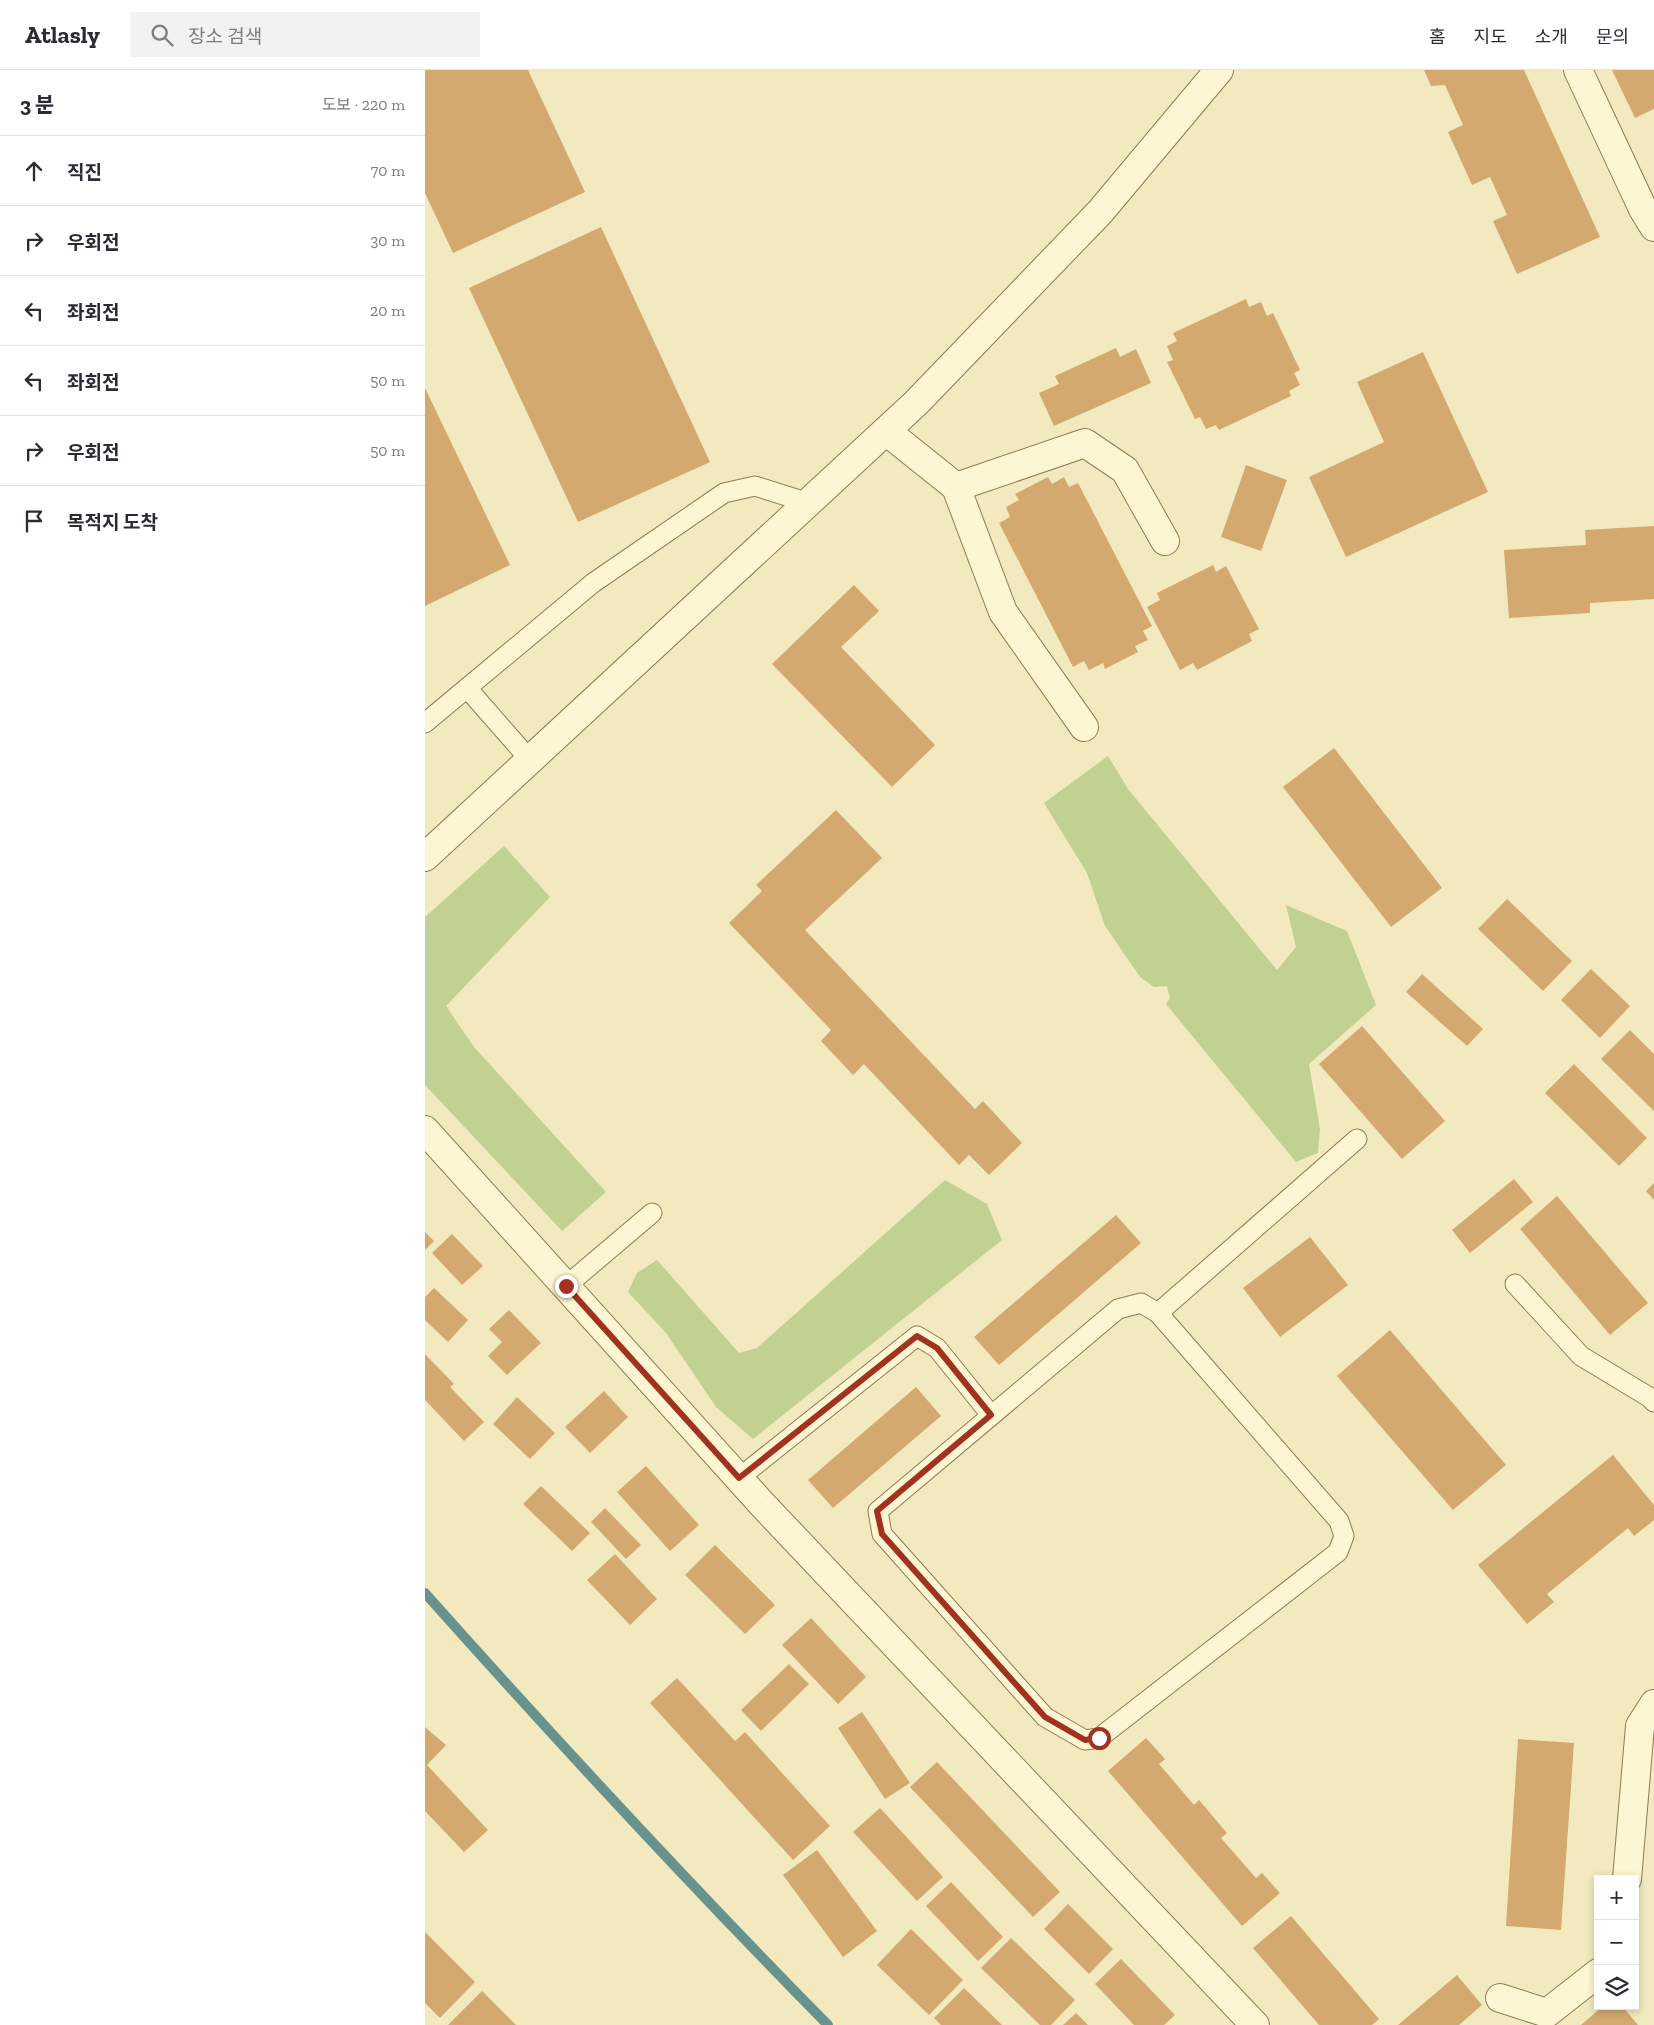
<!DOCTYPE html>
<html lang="ko">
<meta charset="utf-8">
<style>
body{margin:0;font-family:"Zilla Slab","Noto Sans KR",serif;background:#f2f2f3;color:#2b2b33}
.controls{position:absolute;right:15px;bottom:15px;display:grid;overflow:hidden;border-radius:0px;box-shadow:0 2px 8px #0003}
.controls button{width:45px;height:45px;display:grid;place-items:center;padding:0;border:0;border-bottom:1px solid #e1e1e2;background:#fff;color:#2b2b33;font:25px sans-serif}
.stop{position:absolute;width:15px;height:15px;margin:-11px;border:4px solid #a2321f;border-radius:50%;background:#fff}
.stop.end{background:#a2321f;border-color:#fff;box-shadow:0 1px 5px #0008}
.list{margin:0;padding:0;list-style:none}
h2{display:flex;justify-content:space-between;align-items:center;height:65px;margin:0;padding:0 20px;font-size:21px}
h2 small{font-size:16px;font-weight:400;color:#7c7c81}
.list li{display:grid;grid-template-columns:32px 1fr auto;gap:15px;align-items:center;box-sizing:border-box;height:70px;padding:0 20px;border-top:1px solid #e1e1e2}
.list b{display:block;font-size:19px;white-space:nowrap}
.list em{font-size:16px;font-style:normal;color:#7c7c81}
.icon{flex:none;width:28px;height:28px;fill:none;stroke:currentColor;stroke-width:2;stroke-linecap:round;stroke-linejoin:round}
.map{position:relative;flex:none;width:1229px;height:1955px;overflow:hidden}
header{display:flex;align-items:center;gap:30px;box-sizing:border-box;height:70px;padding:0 25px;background:#fff;border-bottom:1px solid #e1e1e2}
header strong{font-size:24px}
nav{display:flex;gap:28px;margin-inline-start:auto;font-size:18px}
.search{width:350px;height:45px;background:#f2f2f3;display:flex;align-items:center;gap:12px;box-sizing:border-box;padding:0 18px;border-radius:0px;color:#7c7c81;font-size:19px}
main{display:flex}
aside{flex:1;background:#fff}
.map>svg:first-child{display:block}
</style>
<header>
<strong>Atlasly</strong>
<div class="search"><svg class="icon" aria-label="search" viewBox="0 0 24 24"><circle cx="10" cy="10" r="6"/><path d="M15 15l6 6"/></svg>장소 검색</div>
<nav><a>홈</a><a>지도</a><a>소개</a><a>문의</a></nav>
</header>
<main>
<aside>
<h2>3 분<small>도보 · 220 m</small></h2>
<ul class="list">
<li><svg class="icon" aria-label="ahead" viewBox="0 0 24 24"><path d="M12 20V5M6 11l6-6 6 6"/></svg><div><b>직진</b></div><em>70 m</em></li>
<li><svg class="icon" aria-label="right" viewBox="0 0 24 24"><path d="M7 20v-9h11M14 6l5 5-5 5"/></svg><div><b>우회전</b></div><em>30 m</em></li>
<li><svg class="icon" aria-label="left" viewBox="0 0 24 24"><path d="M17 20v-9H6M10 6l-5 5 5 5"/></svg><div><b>좌회전</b></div><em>20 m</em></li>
<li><svg class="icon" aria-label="left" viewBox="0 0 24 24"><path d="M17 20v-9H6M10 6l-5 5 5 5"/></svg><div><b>좌회전</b></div><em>50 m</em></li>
<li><svg class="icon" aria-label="right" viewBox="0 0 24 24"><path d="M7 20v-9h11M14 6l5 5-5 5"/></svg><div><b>우회전</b></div><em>50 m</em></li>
<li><svg class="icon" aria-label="arrive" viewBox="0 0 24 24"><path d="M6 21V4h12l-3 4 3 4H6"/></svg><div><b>목적지 도착</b></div></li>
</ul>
</aside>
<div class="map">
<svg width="1229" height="1955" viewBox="0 0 1229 1955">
<rect width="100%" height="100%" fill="#f2eabe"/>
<!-- green -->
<g fill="#c0d191">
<path d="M683,686L703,719L852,900L871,877L861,835L922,861L951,935L884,994L895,1059L893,1083L871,1092L741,934L745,928L742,916L729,917L715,907L680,856L662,803L619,733Z"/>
<path d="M79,776L125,827L21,936L49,977L181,1122L137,1161L0,1015V847Z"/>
<path d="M520,1110L562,1134L577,1170L328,1369L291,1337L241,1263L203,1222L212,1203L232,1190L314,1283L332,1278Z"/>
</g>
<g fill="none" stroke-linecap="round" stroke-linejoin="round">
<!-- stream -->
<path stroke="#68928e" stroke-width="10" d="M0,1523C131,1670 265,1815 403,1955"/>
</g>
<!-- building -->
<g fill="#d4a970">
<path d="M0,0H103L160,122L28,183L0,123Z"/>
<path d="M999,0H1099L1175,167L1092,204L1068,151L1082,145L1065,107L1047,115L1023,62L1038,55L1020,15L1006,16Z"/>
<path d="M1187,0H1229V39L1210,48Z"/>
<path d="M176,157L285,392L153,452L44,218Z"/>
<path d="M821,229L824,237L836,232L842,246L848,243L875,300L869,303L875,315L864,321L866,326L794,360L791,355L781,359L775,347L770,349L742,292L748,290L742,276L752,271L748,263Z"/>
<path d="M691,278L695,287L711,279L726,313L629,356L614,323L634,314L630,306Z"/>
<path d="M998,282L1063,422L921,487L884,407L959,372L932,312Z"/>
<path d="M0,318L85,495L0,536Z"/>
<path d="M821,395L862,410L836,481L796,467Z"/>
<path d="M623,407L627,414L639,407L644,417L653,413L727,556L718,561L723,570L710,576L713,582L680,599L678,593L664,600L659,591L648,597L574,453L585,447L581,437L594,430L590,424Z"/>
<path d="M1229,456V529L1165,533V543L1084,548L1079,480L1161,475L1160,460Z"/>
<path d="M788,495L791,502L801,496L834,559L824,564L827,571L772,600L768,593L755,600L722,537L735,530L732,523Z"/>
<path d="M429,515L454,541L416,577L510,675L467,717L347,594Z"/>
<path d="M909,678L1017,818L966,857L858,717Z"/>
<path d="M411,740L457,788L380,860L550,1039L558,1031L597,1073L564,1105L544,1085L534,1095L439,994L428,1005L396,971L406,960L304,853L337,821L331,815Z"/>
<path d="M1082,829L1147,891L1118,921L1053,859Z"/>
<path d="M1166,899L1205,936L1175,968L1136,930Z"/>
<path d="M997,904L1058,959L1042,976L981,922Z"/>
<path d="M937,956L1020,1051L977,1089L894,994Z"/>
<path d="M1205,960L1229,984V1041L1176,989Z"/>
<path d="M1149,994L1222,1068L1194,1096L1120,1023Z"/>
<path d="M1089,1109L1108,1132L1045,1183L1027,1160Z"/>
<path d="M1229,1113V1130L1221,1121Z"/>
<path d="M1132,1126L1223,1233L1185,1265L1095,1159Z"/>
<path d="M691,1145L716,1173L574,1295L549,1267Z"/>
<path d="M0,1162L9,1171L0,1180Z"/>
<path d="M27,1164L58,1196L37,1215L7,1183Z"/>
<path d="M885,1167L923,1215L855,1267L818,1218Z"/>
<path d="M9,1218L43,1250L23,1272L0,1250V1227Z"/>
<path d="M84,1240L116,1273L82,1305L63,1286L77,1272L64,1259Z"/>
<path d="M965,1260L1081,1395L1028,1440L912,1306Z"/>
<path d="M0,1284L29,1314L25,1317L59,1352L39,1371L0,1330Z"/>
<path d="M491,1317L516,1346L408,1438L383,1410Z"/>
<path d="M179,1321L203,1347L165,1383L140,1357Z"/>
<path d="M92,1327L130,1363L105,1389L68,1354Z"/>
<path d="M1188,1385L1229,1435V1450L1209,1466L1203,1458L1122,1524L1129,1532L1102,1554L1053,1495Z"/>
<path d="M221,1396L274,1455L245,1481L192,1422Z"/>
<path d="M116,1416L165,1463L147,1481L98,1434Z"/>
<path d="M180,1438L216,1475L201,1489L166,1452Z"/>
<path d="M290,1475L350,1535L320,1564L260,1505Z"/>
<path d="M190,1484L232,1529L205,1555L162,1510Z"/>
<path d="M386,1548L441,1607L413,1634L357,1575Z"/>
<path d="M364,1594L384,1614L336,1661L316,1640Z"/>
<path d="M252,1608L310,1671L320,1662L405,1756L368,1790L225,1633Z"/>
<path d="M437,1642L485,1713L460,1729L413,1658Z"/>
<path d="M0,1657L21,1675L2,1695L63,1760L39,1782L0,1741Z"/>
<path d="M721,1668L740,1689L734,1694L769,1735L774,1730L802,1763L796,1768L831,1808L837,1803L855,1823L817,1856L683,1701Z"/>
<path d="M1093,1669L1149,1673L1136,1860L1081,1856Z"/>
<path d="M512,1692L635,1822L608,1847L485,1717Z"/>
<path d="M455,1738L518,1807L492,1831L428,1762Z"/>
<path d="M392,1780L452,1861L418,1887L358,1805Z"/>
<path d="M526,1812L578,1867L553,1891L501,1836Z"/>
<path d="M643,1834L688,1879L664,1904L619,1859Z"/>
<path d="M866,1846L954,1949L947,1955H894L828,1878Z"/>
<path d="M486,1859L538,1910L504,1945L452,1895Z"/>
<path d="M0,1862L50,1912L15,1948L0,1933Z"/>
<path d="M586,1868L650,1930L626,1955H615L556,1898Z"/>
<path d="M696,1889L750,1945L739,1955H709L670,1914Z"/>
<path d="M1032,1905L1057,1935L1034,1955H973Z"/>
<path d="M539,1918L577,1955H516L509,1948Z"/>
<path d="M57,1921L91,1955H23Z"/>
<path d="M1178,1936H1197L1213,1955H1156Z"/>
<path d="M651,1943L663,1955H638Z"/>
</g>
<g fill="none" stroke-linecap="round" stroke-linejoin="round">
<!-- service casing -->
<g stroke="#8d7b55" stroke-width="21">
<g id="service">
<path d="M42,618L105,690"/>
<path d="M0,653L168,513L299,423L330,416L384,433"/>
<path d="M1090,1214L1156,1286L1224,1327L1229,1332"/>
<path d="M141,1216L227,1143"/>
<path d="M716,1233L733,1243L914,1451L919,1466L913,1482L674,1668L660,1670L620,1647L457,1464L453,1441L693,1239Z"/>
<path d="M733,1243L932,1069"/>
<path d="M314,1408L492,1266L512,1278L566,1345"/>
</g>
</g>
<!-- minor casing -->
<g stroke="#8d7b55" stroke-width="30">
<g id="minor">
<path d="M1153,0L1218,139L1229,157"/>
<path d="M461,361L531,417L578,542L659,657"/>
<path d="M531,417L660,373L700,400L740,471"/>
<path d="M1202,1809L1215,1656L1229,1634"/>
<path d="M1075,1928L1122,1943L1173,1903"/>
</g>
</g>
<!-- tertiary casing -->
<g stroke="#8d7b55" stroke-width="30">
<g id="tertiary">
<path d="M0,787L491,333L675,142L794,0"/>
<path d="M0,1060L336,1433L830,1955"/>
</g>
</g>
<!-- service -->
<use href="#service" stroke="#fcf6d2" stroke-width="19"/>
<!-- minor -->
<use href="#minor" stroke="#fcf6d2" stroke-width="28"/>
<!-- tertiary -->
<use href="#tertiary" stroke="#fcf6d2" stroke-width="28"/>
</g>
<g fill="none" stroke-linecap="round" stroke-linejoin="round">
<!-- route -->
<path stroke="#a2321f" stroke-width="6" d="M141,1216L314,1408L492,1266L512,1278L566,1345L452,1441L457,1464L620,1647L660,1670L674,1668"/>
</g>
</svg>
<div class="controls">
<button>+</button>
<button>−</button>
<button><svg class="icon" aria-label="layers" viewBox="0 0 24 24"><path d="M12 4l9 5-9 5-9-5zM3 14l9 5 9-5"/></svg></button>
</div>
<div class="stop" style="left:674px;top:1668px"></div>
<div class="stop end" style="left:141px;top:1216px"></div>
</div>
</main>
